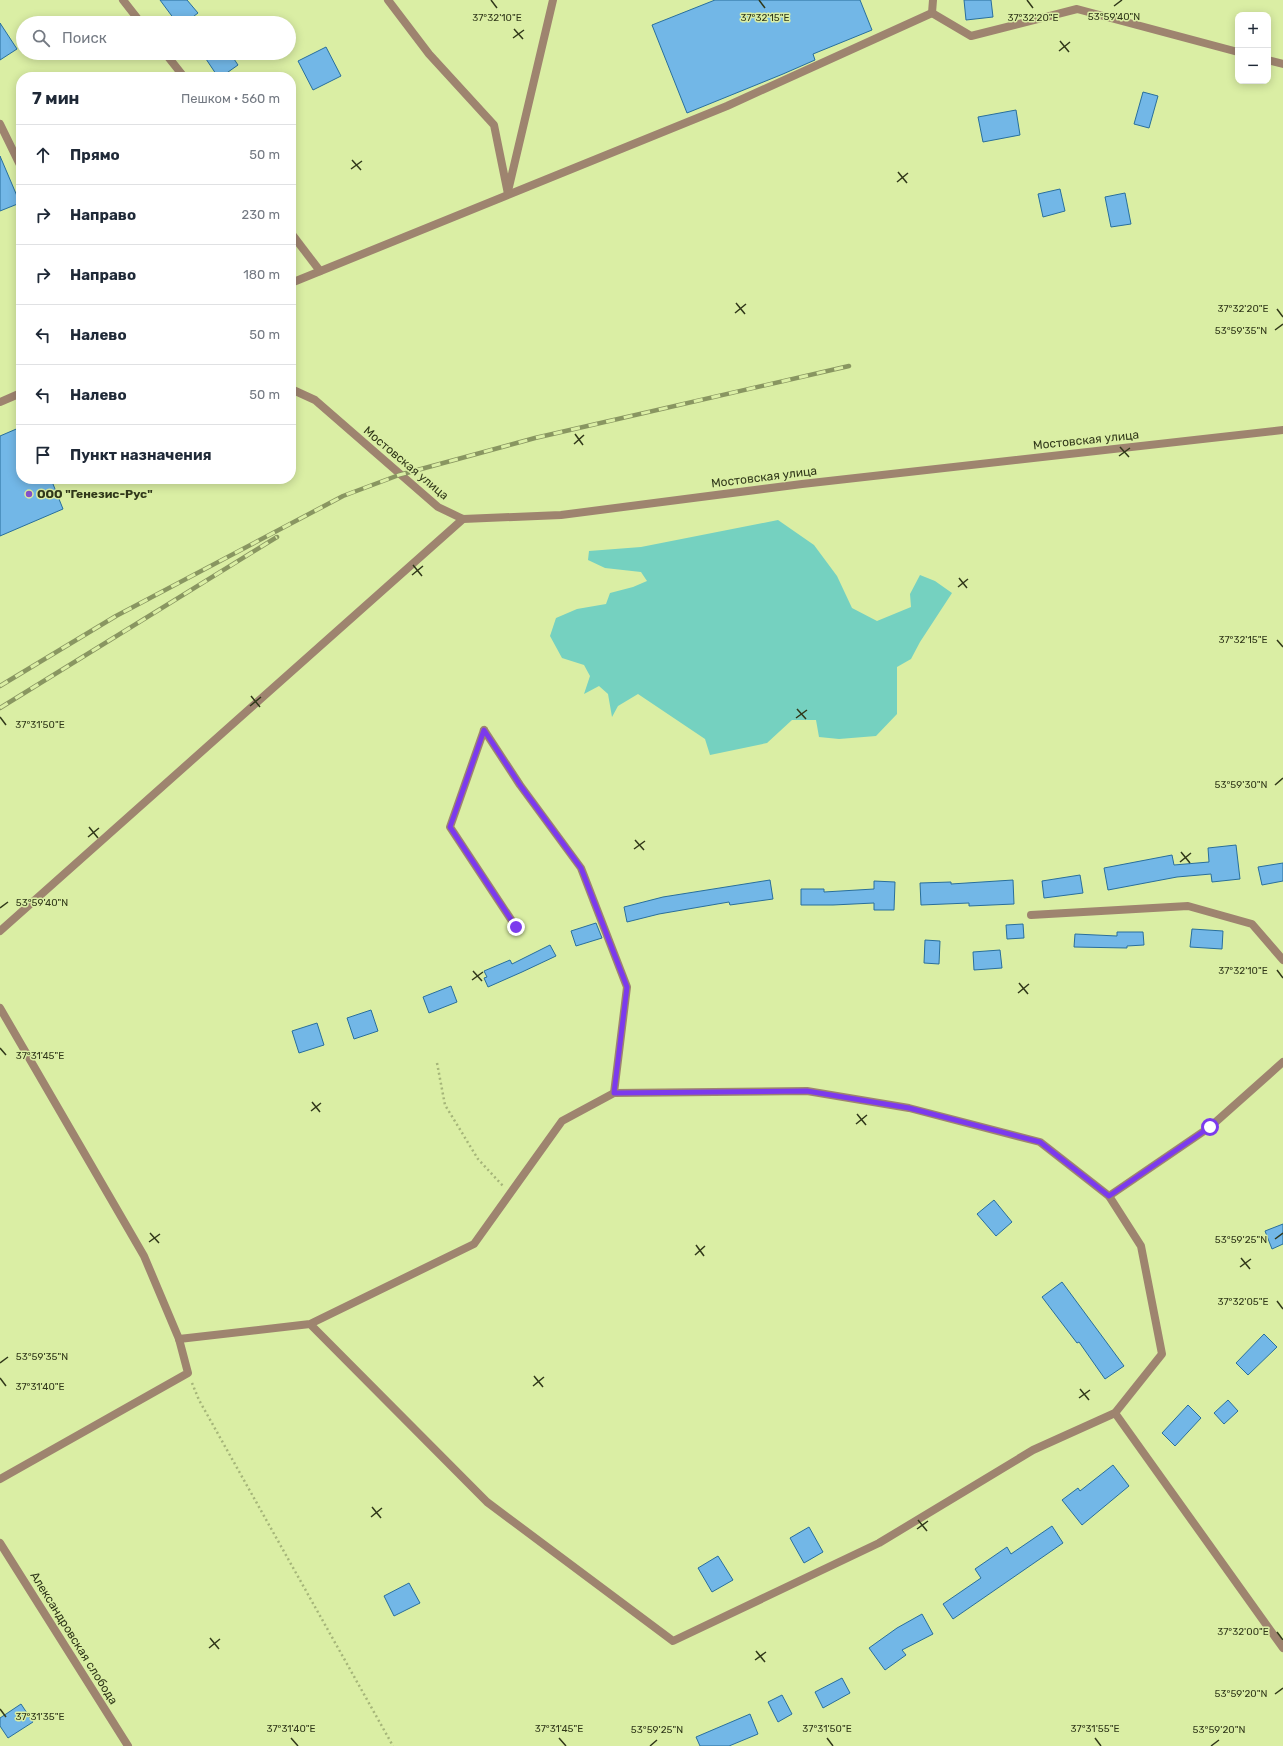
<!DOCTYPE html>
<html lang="ru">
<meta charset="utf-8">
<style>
body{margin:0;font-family:Rubik,sans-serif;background:#f6f6f7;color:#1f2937}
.controls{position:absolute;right:12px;top:12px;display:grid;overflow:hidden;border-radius:8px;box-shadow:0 2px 10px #0003}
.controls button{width:36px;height:36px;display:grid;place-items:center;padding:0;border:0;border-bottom:1px solid #e0e1e3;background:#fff;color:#1f2937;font:20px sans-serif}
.stop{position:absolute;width:12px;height:12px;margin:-9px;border:3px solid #7c3aed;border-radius:50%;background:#fff}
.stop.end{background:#7c3aed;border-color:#fff;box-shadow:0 1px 4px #0008}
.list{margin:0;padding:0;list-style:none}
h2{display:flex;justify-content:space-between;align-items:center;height:52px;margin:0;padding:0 16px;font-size:17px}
h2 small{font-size:13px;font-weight:400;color:#747a83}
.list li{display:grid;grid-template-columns:26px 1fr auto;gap:12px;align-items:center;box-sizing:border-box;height:60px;padding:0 16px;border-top:1px solid #e0e1e3}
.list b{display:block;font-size:15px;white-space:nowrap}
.list em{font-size:13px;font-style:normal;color:#747a83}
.icon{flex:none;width:22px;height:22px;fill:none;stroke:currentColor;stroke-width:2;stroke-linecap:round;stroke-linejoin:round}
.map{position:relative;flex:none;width:1283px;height:1746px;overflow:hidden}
.search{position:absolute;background:#fff;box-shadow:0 2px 10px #0003;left:16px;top:16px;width:280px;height:44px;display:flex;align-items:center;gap:10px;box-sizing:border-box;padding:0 14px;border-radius:22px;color:#747a83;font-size:15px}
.panel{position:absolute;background:#fff;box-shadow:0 2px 10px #0003;left:16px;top:72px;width:280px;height:412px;border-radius:16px}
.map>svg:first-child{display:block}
</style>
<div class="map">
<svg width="1283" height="1746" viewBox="0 0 1283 1746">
<rect width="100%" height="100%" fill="#daeea4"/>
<!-- water -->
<path fill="#75d1c0" d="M778,520L814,545L837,576L852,608L877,621L911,607L910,594L920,575L935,581L952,593L920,642L911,659L897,667V714L876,736L839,739L819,737L816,720H792L767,743L710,755L705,739L638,694L618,706L612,717L608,694L599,686L584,694L590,676L584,665L562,658L550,636L556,618L577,609L606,604L610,593L633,587L647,581L641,572L605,568L588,560L589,551L641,547Z"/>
<!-- building -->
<g fill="#72b7e7" stroke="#296f9c">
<path d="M160,0H187L198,13L185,23H177Z"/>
<path d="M715,0H860L872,30L813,54L815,60L783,74L687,113L652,25Z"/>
<path d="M964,0H991L993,17L966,20Z"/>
<path d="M0,23L17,49L0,60Z"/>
<path d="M326,47L341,76L313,90L298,61Z"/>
<path d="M214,53H230L238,65L221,77H218L206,59Z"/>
<path d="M1143,92L1158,96L1149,128L1134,124Z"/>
<path d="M1016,110L1020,135L983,142L978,117Z"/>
<path d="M0,156L20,203L0,211Z"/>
<path d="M1060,189L1065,211L1043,217L1038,194Z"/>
<path d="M1125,193L1131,224L1111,227L1105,197Z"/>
<path d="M21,427V479H51L63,509L0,536V436Z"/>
<path d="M1236,845L1240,879L1212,882L1211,874L1177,877L1108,890L1104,868L1172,855L1174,865L1209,862L1208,848Z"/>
<path d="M1283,863V881L1262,885L1258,867Z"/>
<path d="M1080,875L1083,893L1044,898L1042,881Z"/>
<path d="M770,880L773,899L730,905L729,902L659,914L627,922L624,907L663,897Z"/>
<path d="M1013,880L1014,904L969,906V903L921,905L920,883L951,882V884Z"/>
<path d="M874,881L895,882L894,910H874V903L833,905H801V889H824V892L874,889Z"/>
<path d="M596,923L602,938L576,946L571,931Z"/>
<path d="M1023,924L1024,938L1007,939L1006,925Z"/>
<path d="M1192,929L1223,931L1222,949L1190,947Z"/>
<path d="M1117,932H1143L1144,945L1127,946V948L1074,947L1075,934L1117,936Z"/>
<path d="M925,940L940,941L939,964L924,963Z"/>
<path d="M550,945L556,956L522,972L488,987L484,978L487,977L484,971L510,960L512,964Z"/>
<path d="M1000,950L1002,968L974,970L973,952Z"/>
<path d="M451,986L457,1002L429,1013L423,997Z"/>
<path d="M371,1010L378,1031L354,1039L347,1018Z"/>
<path d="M317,1023L324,1045L299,1053L292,1031Z"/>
<path d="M994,1200L1012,1222L996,1236L977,1214Z"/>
<path d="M1283,1224V1244L1272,1249L1265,1231Z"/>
<path d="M1062,1282L1124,1366L1105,1379L1079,1342L1077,1343L1042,1297Z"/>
<path d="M1264,1334L1277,1347L1248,1375L1236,1363Z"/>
<path d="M1228,1400L1238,1411L1224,1424L1214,1413Z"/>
<path d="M1188,1405L1201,1418L1175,1446L1162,1433Z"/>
<path d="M1113,1465L1129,1486L1082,1525L1062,1500L1078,1488L1080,1491Z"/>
<path d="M1052,1526L1063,1543L953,1619L943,1604L981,1578L975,1569L1007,1547L1011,1554Z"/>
<path d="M809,1527L823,1552L804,1563L790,1538Z"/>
<path d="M718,1556L733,1580L712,1592L698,1568Z"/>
<path d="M409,1583L420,1603L394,1616L384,1596Z"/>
<path d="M922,1614L933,1634L902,1650L906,1655L885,1670L869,1648L897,1628Z"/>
<path d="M842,1678L850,1693L823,1708L815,1692Z"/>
<path d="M782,1695L792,1714L778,1722L768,1702Z"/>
<path d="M21,1704L33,1722L8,1738L0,1726V1718Z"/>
<path d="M750,1714L758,1734L729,1746H700L696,1737Z"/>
</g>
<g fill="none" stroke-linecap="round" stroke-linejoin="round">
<!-- path -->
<g stroke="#a5b579" stroke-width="2.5" stroke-dasharray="2 3" stroke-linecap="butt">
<path d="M437,1063L445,1105L478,1159L503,1186"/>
<path d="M192,1383L199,1400L393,1746"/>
</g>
<!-- service -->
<g stroke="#9e846f" stroke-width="8">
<path d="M932,13L971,36L1077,9L1238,52"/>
<path d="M1268,60L1283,64"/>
<path d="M484,730L520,785L581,868L627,987L614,1093"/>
<path d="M484,730L450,827L516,927"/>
<path d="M1109,1196L1210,1127L1283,1062"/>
<path d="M179,1339L310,1324L487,1502L673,1641L879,1543L1033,1450L1115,1413L1162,1354L1141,1246L1109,1196L1040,1142L909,1108L807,1091L614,1093L562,1121L474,1244L310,1324"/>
<path d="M1115,1413L1283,1648"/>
</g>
<!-- minor -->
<g stroke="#9e846f" stroke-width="8">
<path d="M123,0L141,23"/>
<path d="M388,0L429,54L494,125L508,194"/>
<path d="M165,53L184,77"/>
<path d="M0,124L21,167"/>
<path d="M508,191L553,0"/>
<path d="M291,233L320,271"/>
<path d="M291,283L727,106L932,13L933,0"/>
<path d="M1031,915L1188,906L1252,924L1283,960"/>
<path d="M0,931L463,519"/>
<path d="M0,1008L144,1256L179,1339L188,1373L0,1479"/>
<path d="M0,1543L128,1746"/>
</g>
<!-- tertiary -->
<g stroke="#9e846f" stroke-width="8">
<path d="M291,389L315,400L438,507L463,519L561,515L802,484L1283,430"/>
<path d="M0,402L21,393"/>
</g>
<!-- rail casing -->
<g stroke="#899661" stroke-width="4.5">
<g id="rail">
<path d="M0,686L116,616L343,496L399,475L535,438L849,366"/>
<path d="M0,708L277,537"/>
</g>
</g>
<!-- rail -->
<use href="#rail" stroke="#daeea4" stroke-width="3" stroke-dasharray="9" stroke-linecap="butt"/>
</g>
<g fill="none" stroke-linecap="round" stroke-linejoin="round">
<!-- route -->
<path stroke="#7c3aed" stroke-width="5" d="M516,927L450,827L484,730L520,785L581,868L627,987L614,1093L807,1091L909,1108L1040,1142L1109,1196L1210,1127"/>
</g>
<!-- ticks -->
<path fill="none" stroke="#31381a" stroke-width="1.5" d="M491,0L497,8M759,0L765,8M1027,0L1033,8M1114,6L1122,0M514,29L523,39M513,38L524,30M1060,41L1069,52M1059,51L1070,42M352,160L361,170M351,169L362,161M898,172L907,183M897,182L908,173M736,303L745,314M1277,309L1283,317M735,313L746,304M1275,330L1283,324M575,434L583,445M574,444L584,435M1120,447L1129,457M1119,456L1130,448M413,565L422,576M412,575L423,566M959,578L967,588M958,587L968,579M1277,640L1283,647M251,696L260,707M250,706L261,697M797,709L806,719M0,717L6,725M796,718L807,710M1275,785L1283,778M89,827L98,838M88,837L99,828M635,840L644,850M634,849L645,841M1181,852L1190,863M1180,862L1191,853M0,908L8,902M1277,970L1283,978M473,971L482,981M472,980L483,972M1019,983L1028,994M1018,993L1029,984M0,1048L6,1055M312,1102L320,1112M311,1111L321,1103M857,1114L866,1125M856,1124L867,1115M150,1233L159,1243M1275,1239L1283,1233M149,1242L160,1234M696,1245L704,1256M695,1255L705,1246M1241,1258L1250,1269M1240,1267L1251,1259M1277,1301L1283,1309M0,1363L8,1357M534,1376L543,1387M0,1378L6,1386M533,1386L544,1377M1080,1389L1089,1400M1079,1398L1090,1390M372,1507L381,1518M371,1517L382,1508M918,1520L927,1531M917,1529L928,1521M1277,1632L1283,1640M210,1638L219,1649M209,1648L220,1639M756,1651L765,1662M755,1660L766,1652M1275,1694L1283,1688M0,1709L6,1717M291,1738L298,1746M559,1738L566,1746M827,1738L833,1746M1095,1738L1101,1746M650,1746L657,1740M1211,1746L1219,1740"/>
<!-- markers -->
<circle fill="#8551c9" stroke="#daeea4" stroke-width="1.5" cx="29" cy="494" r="4"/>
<g text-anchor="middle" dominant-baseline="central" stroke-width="3" stroke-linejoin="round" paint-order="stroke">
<!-- street labels -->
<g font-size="12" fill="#31381a" stroke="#daeea4">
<text transform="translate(1086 440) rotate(-6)">Мостовская улица</text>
<text transform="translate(406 463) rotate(40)">Мостовская улица</text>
<text transform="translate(764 477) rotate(-7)">Мостовская улица</text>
<text transform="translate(74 1638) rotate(58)">Александровская слобода</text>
</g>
<!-- poi labels -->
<g font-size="12" font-weight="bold" fill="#31381a" stroke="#daeea4" text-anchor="start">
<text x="37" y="494">ООО "Генезис-Рус"</text>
</g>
</g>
<g font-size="10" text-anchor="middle" fill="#31381a" stroke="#daeea4" stroke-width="3" stroke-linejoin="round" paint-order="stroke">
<text x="1114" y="20">53°59'40"N</text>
<text x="1033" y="21">37°32'20"E</text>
<text x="497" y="21">37°32'10"E</text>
<text x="765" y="21">37°32'15"E</text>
<text x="1243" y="312">37°32'20"E</text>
<text x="1241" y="334">53°59'35"N</text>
<text x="1243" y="643">37°32'15"E</text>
<text x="40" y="728">37°31'50"E</text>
<text x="1241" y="788">53°59'30"N</text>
<text x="42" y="906">53°59'40"N</text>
<text x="1243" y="974">37°32'10"E</text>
<text x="40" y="1059">37°31'45"E</text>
<text x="1241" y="1243">53°59'25"N</text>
<text x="1243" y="1305">37°32'05"E</text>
<text x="42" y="1360">53°59'35"N</text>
<text x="40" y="1390">37°31'40"E</text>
<text x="1243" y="1635">37°32'00"E</text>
<text x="1241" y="1697">53°59'20"N</text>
<text x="40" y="1720">37°31'35"E</text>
<text x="291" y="1732">37°31'40"E</text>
<text x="559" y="1732">37°31'45"E</text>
<text x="827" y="1732">37°31'50"E</text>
<text x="1095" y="1732">37°31'55"E</text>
<text x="657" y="1733">53°59'25"N</text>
<text x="1219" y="1733">53°59'20"N</text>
</g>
</svg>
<div class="controls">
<button>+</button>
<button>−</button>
</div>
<div class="stop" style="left:1210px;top:1127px"></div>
<div class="stop end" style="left:516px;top:927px"></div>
<div class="search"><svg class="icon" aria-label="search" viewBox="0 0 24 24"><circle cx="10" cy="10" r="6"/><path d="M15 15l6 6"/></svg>Поиск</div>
<section class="panel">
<h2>7 мин<small>Пешком · 560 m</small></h2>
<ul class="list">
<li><svg class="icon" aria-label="ahead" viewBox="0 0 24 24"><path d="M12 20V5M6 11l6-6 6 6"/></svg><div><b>Прямо</b></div><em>50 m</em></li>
<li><svg class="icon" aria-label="right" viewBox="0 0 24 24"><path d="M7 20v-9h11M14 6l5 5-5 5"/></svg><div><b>Направо</b></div><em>230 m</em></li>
<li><svg class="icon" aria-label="right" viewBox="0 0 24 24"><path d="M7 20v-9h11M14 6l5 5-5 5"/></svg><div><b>Направо</b></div><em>180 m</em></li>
<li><svg class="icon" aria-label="left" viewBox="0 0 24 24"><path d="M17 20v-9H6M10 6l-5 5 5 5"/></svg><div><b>Налево</b></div><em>50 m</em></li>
<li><svg class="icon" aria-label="left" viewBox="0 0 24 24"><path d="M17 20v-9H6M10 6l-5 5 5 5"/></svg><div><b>Налево</b></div><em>50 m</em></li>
<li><svg class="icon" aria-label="arrive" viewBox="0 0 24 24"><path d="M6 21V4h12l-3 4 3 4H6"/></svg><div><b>Пункт назначения</b></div></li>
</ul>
</section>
</div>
